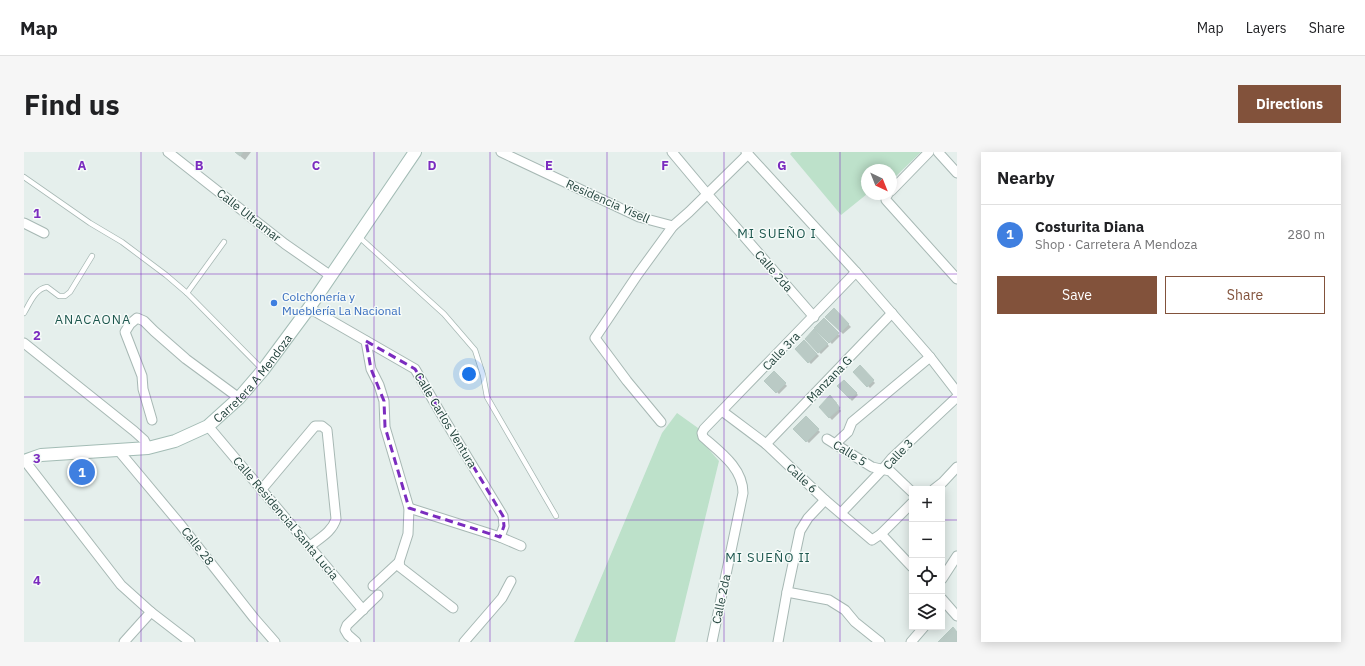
<!DOCTYPE html>
<meta charset="utf-8">
<style>
body{margin:0;font-family:"IBM Plex Sans",sans-serif;background:#f6f6f6;color:#202124}
.controls{position:absolute;right:12px;bottom:12px;display:grid;overflow:hidden;border-radius:0px;box-shadow:0 2px 10px #0003}
.controls button{width:36px;height:36px;display:grid;place-items:center;padding:0;border:0;border-bottom:1px solid #e0e0e0;background:#fff;color:#202124;font:20px sans-serif}
.compass{position:absolute;left:837px;top:12px;width:36px;height:36px;border-radius:50%;background:#fff;box-shadow:0 2px 10px #0003;rotate:137deg}
.you{position:absolute;left:445px;top:222px;width:14px;height:14px;margin:-10px;border:3px solid #fff;border-radius:50%;background:#1a73e8;box-shadow:0 0 0 6px #1a73e833}
.badge{display:grid;place-items:center;width:26px;height:26px;border-radius:50%;background:#82523b;color:#fff;font-size:13px;font-weight:700}
.pin{position:absolute;translate:-50% -50%;border:2px solid #fff;box-shadow:0 1px 4px #0006}
.list{margin:0;padding:0;list-style:none}
h2{display:flex;justify-content:space-between;align-items:center;height:52px;margin:0;padding:0 16px;font-size:17px}
h2 small{font-size:13px;font-weight:400;color:#757577}
.list li{display:grid;grid-template-columns:26px 1fr auto;gap:12px;align-items:center;box-sizing:border-box;height:60px;padding:0 16px;border-top:1px solid #e0e0e0}
.list b{display:block;font-size:15px;white-space:nowrap}
.list p{margin:0;font-size:13px;white-space:nowrap;color:#757577}
.list em{font-size:13px;font-style:normal;color:#757577}
.actions{display:flex;gap:8px;padding:12px 16px}
.actions a{flex:1;padding:9px 0;border:1px solid #82523b;border-radius:0px;text-align:center;font-size:14px;color:#82523b}
.actions .main{background:#82523b;color:#fff}
.icon{flex:none;width:22px;height:22px;fill:none;stroke:currentColor;stroke-width:2;stroke-linecap:round;stroke-linejoin:round}
.map{position:relative;flex:none;width:933px;height:490px;overflow:hidden;border-radius:0px}
header{display:flex;align-items:center;gap:24px;box-sizing:border-box;height:56px;padding:0 20px;background:#fff;border-bottom:1px solid #e0e0e0}
header strong{font-size:19px}
nav{display:flex;gap:22px;margin-inline-start:auto;font-size:14px}
.intro{display:flex;align-items:center;justify-content:space-between;box-sizing:border-box;height:96px;padding:0 24px}
h1{margin:0;font-size:28px}
.button{padding:10px 18px;border-radius:0px;background:#82523b;color:#fff;font-size:14px;font-weight:700}
main{display:flex;gap:24px;padding:0 24px}
aside{flex:1;background:#fff;border-radius:0px;box-shadow:0 2px 10px #0003}
.map>svg:first-child{display:block}
</style>
<header>
<strong>Map</strong>
<nav><a>Map</a><a>Layers</a><a>Share</a></nav>
</header>
<div class="intro"><h1>Find us</h1><a class="button">Directions</a></div>
<main>
<div class="map">
<svg width="933" height="490" viewBox="0 0 933 490">
<rect width="100%" height="100%" fill="#e5efec"/>
<!-- green -->
<g fill="#bde1ca">
<path d="M768,0H897L867,29V18H843V42L817,63L766,2Z"/>
<path d="M653,261L674,276V285L695,309L651,490H550L638,281Z"/>
</g>
<!-- shadow -->
<g fill="#0003">
<path d="M211,0H227L221,8Z"/>
<path d="M810,158L827,175L819,182L803,165Z"/>
<path d="M800,168L816,184L808,192L792,176Z"/>
<path d="M790,179L805,194L797,202L782,187Z"/>
<path d="M780,189L795,204L787,212L772,197Z"/>
<path d="M836,215L851,231L846,236L830,220Z"/>
<path d="M750,220L763,234L755,242L742,229Z"/>
<path d="M820,229L834,243L828,249L815,234Z"/>
<path d="M806,244L813,251L812,253L817,259L808,268L796,255Z"/>
<path d="M782,265L796,280L785,291L770,277Z"/>
</g>
<!-- building -->
<g fill="#bacac5" stroke="#b7c9c3">
<path d="M211,0H219L216,4Z"/>
<path d="M810,156L825,172L817,180L801,165Z"/>
<path d="M800,166L815,181L805,191L790,176Z"/>
<path d="M790,177L804,192L794,201L781,187Z"/>
<path d="M780,188L793,202L784,211L771,197Z"/>
<path d="M836,213L850,228L843,235L829,220Z"/>
<path d="M750,219L762,231L752,241L740,229Z"/>
<path d="M820,228L833,241L826,247L813,234Z"/>
<path d="M806,243L816,256L805,266L795,255Z"/>
<path d="M782,264L795,277L782,290L769,277Z"/>
<path d="M929,475L933,480V490H914Z"/>
</g>
<g fill="none" stroke-linecap="round" stroke-linejoin="round">
<!-- lane casing -->
<g stroke="#a7b8b4" stroke-width="6">
<g id="lane">
<path d="M0,25L66,71L98,90L142,123L163,141L239,218"/>
<path d="M334,84L420,162L451,198L459,223L463,245L532,364"/>
<path d="M163,141L200,90"/>
<path d="M0,161C6,151 11,137 23,135L35,144H41L46,140L68,104"/>
</g>
</g>
<!-- street casing -->
<g stroke="#a7b8b4" stroke-width="11">
<g id="street">
<path d="M144,0L261,92L307,124"/>
<path d="M477,0L615,65L649,74"/>
<path d="M648,0L684,43L790,165"/>
<path d="M722,0L832,120L906,205L933,240"/>
<path d="M914,0L933,21"/>
<path d="M867,39L905,0"/>
<path d="M864,42L862,45V48L933,127"/>
<path d="M0,71L20,81"/>
<path d="M285,156L391,217L416,260L479,364L480,374L476,385"/>
<path d="M342,189L347,217L355,233L360,249L361,275L385,356L384,382L375,410L349,434"/>
<path d="M0,191L110,279L120,288L124,296"/>
<path d="M698,259L742,292L801,348L848,388L857,382L888,351"/>
<path d="M128,268L119,237L118,224L101,180L106,172L113,166L120,169L130,179L162,207L215,246"/>
<path d="M637,270L603,229L571,186L614,122L649,74L665,60L724,2"/>
<path d="M184,274L339,458"/>
<path d="M803,287L848,315L866,319L888,340"/>
<path d="M742,292L868,161"/>
<path d="M811,292L824,280L828,270L906,205"/>
<path d="M95,299L156,372L230,466L251,490"/>
<path d="M1,309L97,433L127,460L166,490"/>
<path d="M238,337L291,274H298L303,278L312,367C308,380 296,386 286,394"/>
<path d="M910,337L919,330L933,315"/>
<path d="M385,356L476,385L497,394"/>
<path d="M817,361L858,318L868,306L933,245"/>
<path d="M857,382L888,415"/>
<path d="M375,410L376,415L429,456"/>
<path d="M918,427L933,404"/>
<path d="M763,440L805,448L821,458L831,470L856,490"/>
<path d="M918,447L933,464"/>
<path d="M100,490L127,460"/>
<path d="M332,490L324,483L321,478L323,473L354,443"/>
<path d="M440,490L478,446L487,429"/>
<path d="M688,490L719,341C719,316 696,300 679,285L678,281L680,277L832,120"/>
<path d="M754,490L763,440L776,379L784,366L801,348"/>
<path d="M887,490L900,475"/>
</g>
</g>
<!-- secondary casing -->
<g stroke="#a3bcb5" stroke-width="14">
<g id="secondary">
<path id="s1" d="M0,309L17,303L124,296L151,289L184,274L215,246L239,218L285,156L391,0"/>
</g>
</g>
<!-- lane -->
<use href="#lane" stroke="#fff" stroke-width="4.5"/>
<!-- street -->
<use href="#street" stroke="#fff" stroke-width="9"/>
<!-- secondary -->
<use href="#secondary" stroke="#fff" stroke-width="12"/>
</g>
<!-- marked area -->
<path fill="none" stroke="#7b2cbf" stroke-width="3" stroke-dasharray="8 5" stroke-linejoin="round" d="M342,189L391,217L479,364L480,374L476,385L385,356L361,275L360,249L347,217Z"/>
<!-- grid -->
<path fill="none" stroke="#7b2cbf" stroke-width="1" stroke-opacity="0.55" d="M117,0V490M233,0V490M350,0V490M466,0V490M583,0V490M700,0V490M816,0V490M0,122H933M0,245H933M0,368H888M918,368H933"/>
<!-- markers -->
<circle fill="#3f7fe0" stroke="#f6fbf9" stroke-width="1.5" cx="250" cy="151" r="4"/>
<g text-anchor="middle" dominant-baseline="central" stroke-width="3" stroke-linejoin="round" paint-order="stroke">
<!-- street labels -->
<g font-size="12" fill="#23433d" stroke="#f6fbf9">
<text transform="translate(584 49) rotate(24)">Residencia Yisell</text>
<text transform="translate(225 63) rotate(38)">Calle Ultramar</text>
<text transform="translate(750 119) rotate(49)">Calle 2da</text>
<text transform="translate(757 199) rotate(-46)">Calle 3ra</text>
<text stroke="none"><textPath href="#s1" startOffset="255">Carretera A Mendoza</textPath></text>
<text transform="translate(805 227) rotate(-46)">Manzana G</text>
<text transform="translate(422 268) rotate(59)">Calle Carlos Ventura</text>
<text transform="translate(826 301) rotate(32)">Calle 5</text>
<text transform="translate(874 302) rotate(-46)">Calle 3</text>
<text transform="translate(778 326) rotate(43)">Calle 6</text>
<text transform="translate(262 366) rotate(50)">Calle Residencial Santa Lucia</text>
<text transform="translate(174 394) rotate(52)">Calle 28</text>
<text transform="translate(697 447) rotate(-78)">Calle 2da</text>
</g>
<!-- shop labels -->
<g font-size="12" fill="#366cbe" stroke="#f6fbf9" text-anchor="start">
<text x="258" y="144">Colchonería y<tspan x="258" dy="14">Mueblería La Nacional</tspan></text>
</g>
<!-- neighbourhood labels -->
<g font-size="13" letter-spacing="1" fill="#1d574e" stroke="#f6fbf9">
<text x="753" y="81">MI SUEÑO I</text>
<text x="69" y="167">ANACAONA</text>
<text x="744" y="405">MI SUEÑO II</text>
</g>
</g>
<g font-size="13" text-anchor="middle" font-weight="bold" fill="#7b2cbf" stroke="#f6fbf9" stroke-width="3" stroke-linejoin="round" paint-order="stroke">
<text x="58" y="18">A</text>
<text x="175" y="18">B</text>
<text x="292" y="18">C</text>
<text x="408" y="18">D</text>
<text x="525" y="18">E</text>
<text x="641" y="18">F</text>
<text x="758" y="18">G</text>
<text x="13" y="66">1</text>
<text x="13" y="188">2</text>
<text x="13" y="311">3</text>
<text x="13" y="433">4</text>
</g>
</svg>
<div class="controls">
<button>+</button>
<button>−</button>
<button><svg class="icon" aria-label="locate" viewBox="0 0 24 24"><circle cx="12" cy="12" r="6"/><path d="M12 2v4M12 18v4M2 12h4M18 12h4"/></svg></button>
<button><svg class="icon" aria-label="layers" viewBox="0 0 24 24"><path d="M12 4l9 5-9 5-9-5zM3 14l9 5 9-5"/></svg></button>
</div>
<svg class="compass" viewBox="-18 -18 36 36"><path d="M0-13l5 13h-10z" fill="#e53935"/><path d="M0 13l5-13h-10z" fill="#757577"/></svg>
<div class="you"></div>
<div class="pin badge" style="left:58px;top:320px;background:#3f7fe0">1</div>
</div>
<aside>
<h2>Nearby<small></small></h2>
<ul class="list">
<li><span class="badge" style="background:#3f7fe0">1</span><div><b>Costurita Diana</b><p>Shop · Carretera A Mendoza</p></div><em>280 m</em></li>
</ul>
<div class="actions"><a class="main">Save</a><a>Share</a></div>
</aside>
</main>
